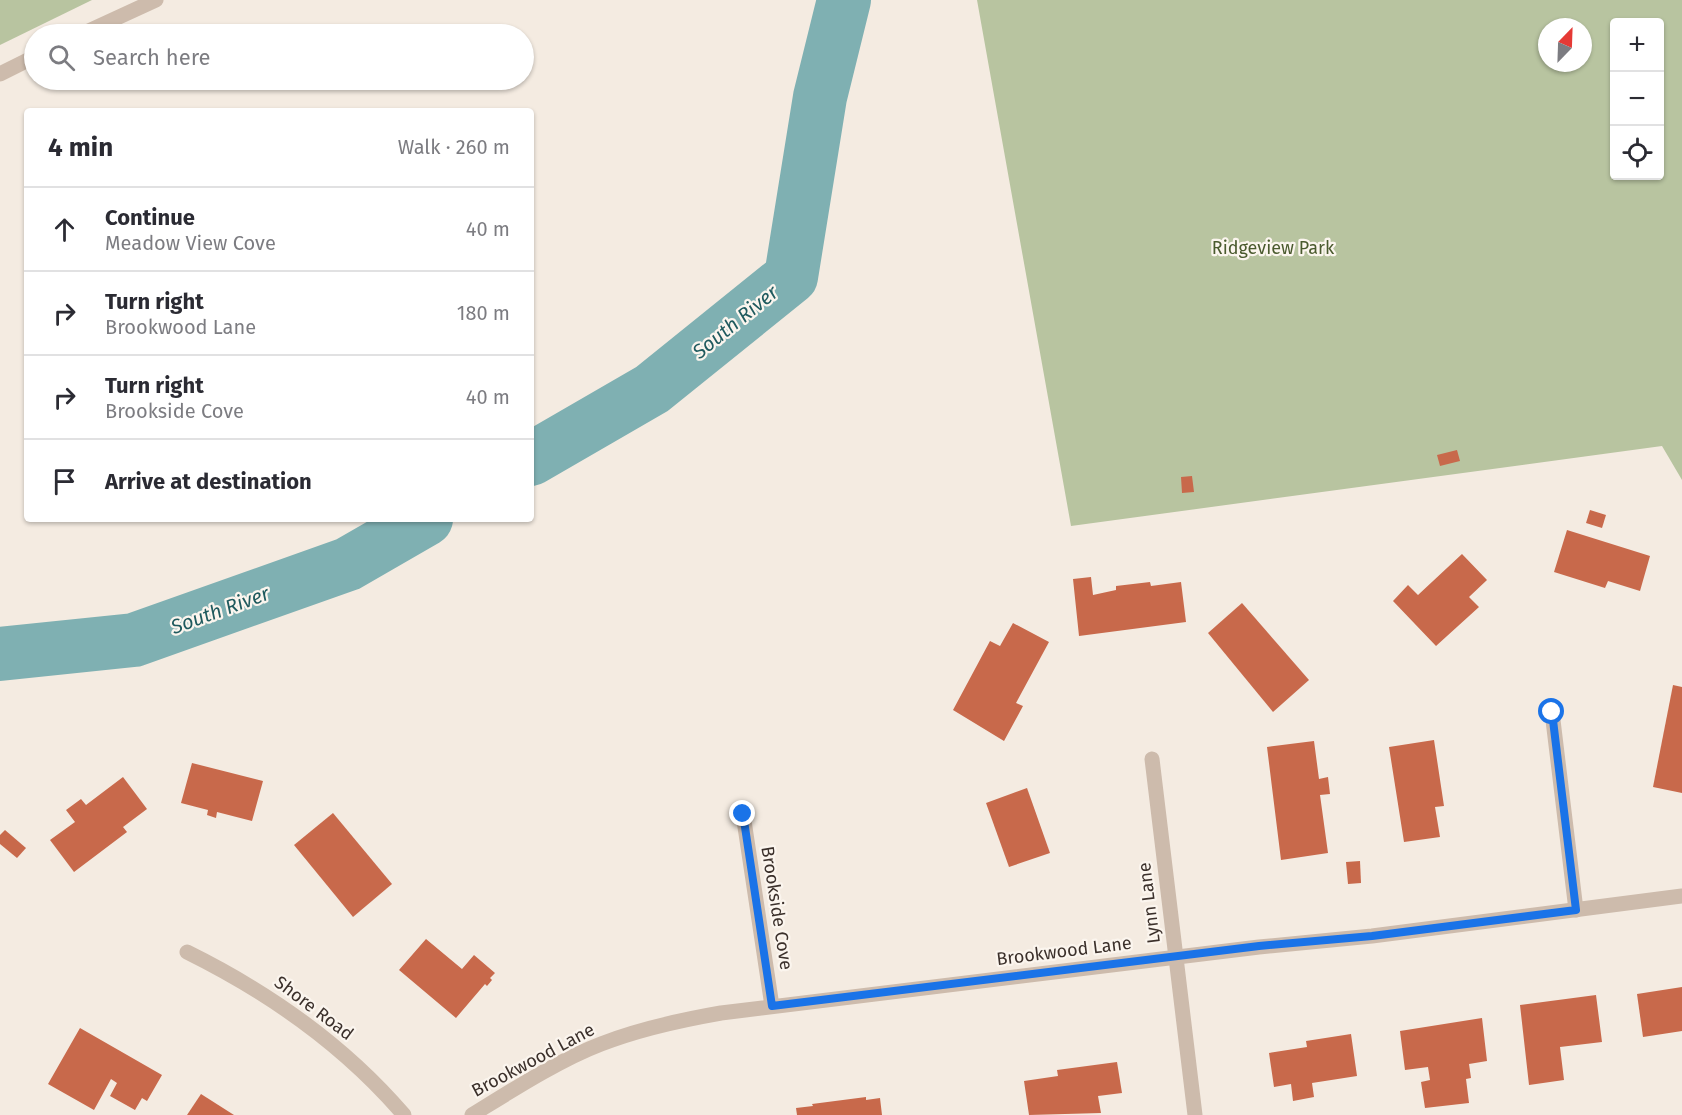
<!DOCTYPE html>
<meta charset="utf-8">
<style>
body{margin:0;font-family:"Fira Sans",sans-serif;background:#f7f7f7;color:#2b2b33}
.controls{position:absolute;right:18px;top:18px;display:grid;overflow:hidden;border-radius:6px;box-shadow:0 2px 4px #0004}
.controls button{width:54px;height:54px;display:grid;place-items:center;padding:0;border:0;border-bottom:2px solid #e1e1e2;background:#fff;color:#2b2b33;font:30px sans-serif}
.compass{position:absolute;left:1538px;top:18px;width:54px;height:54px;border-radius:50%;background:#fff;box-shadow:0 2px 4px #0004;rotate:23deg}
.stop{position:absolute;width:18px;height:18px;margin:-14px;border:4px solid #1a73e8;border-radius:50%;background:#fff}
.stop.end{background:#1a73e8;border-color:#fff;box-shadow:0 2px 6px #0008}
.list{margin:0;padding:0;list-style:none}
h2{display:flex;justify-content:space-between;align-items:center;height:78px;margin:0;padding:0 24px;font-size:26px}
h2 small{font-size:20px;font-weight:400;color:#7c7c81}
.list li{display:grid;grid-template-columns:39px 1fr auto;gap:18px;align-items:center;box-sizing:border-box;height:84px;padding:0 24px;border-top:2px solid #e1e1e2}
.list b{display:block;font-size:22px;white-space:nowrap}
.list p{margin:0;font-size:20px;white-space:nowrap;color:#7c7c81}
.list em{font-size:20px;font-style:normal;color:#7c7c81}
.icon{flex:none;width:33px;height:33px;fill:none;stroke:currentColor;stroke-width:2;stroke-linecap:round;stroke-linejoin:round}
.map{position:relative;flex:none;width:1682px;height:1115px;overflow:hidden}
.search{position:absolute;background:#fff;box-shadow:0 2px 4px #0004;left:24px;top:24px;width:510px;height:66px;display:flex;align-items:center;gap:15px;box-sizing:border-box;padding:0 21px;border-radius:33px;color:#7c7c81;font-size:22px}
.panel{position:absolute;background:#fff;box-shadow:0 2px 4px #0004;left:24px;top:108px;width:510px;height:414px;border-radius:6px}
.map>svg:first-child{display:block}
</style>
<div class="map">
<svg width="1682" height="1115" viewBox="0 0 1682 1115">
<rect width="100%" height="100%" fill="#f4ebe1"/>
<!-- green -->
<g fill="#b8c4a0" fill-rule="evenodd">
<path d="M0,0H92L0,45Z"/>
<path d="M977,0H1682V480L1662,446L1071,526ZM1614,22H1660V176H1614ZM1547,27H1583V63H1547Z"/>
</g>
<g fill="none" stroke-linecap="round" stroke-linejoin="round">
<!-- river -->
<g stroke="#7fb0b2" stroke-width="54">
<path d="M531,459L652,389L791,277L820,97L844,0"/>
<path d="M0,654L134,640L348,564L426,519"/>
</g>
</g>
<!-- building -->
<g fill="#c8694b">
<path d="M1457,450L1460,461L1440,466L1437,455Z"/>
<path d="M1192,476L1194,492L1182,493L1181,477Z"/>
<path d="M1590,510L1606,515L1602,528L1586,523Z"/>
<path d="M1567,530L1650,556L1640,591L1608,581L1605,588L1554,572Z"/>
<path d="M1462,554L1487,580L1469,597L1479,607L1436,646L1393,601L1408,585L1418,595Z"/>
<path d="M1091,577L1093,595L1116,590V586L1150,582L1151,586L1181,582L1186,622L1079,636L1073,579Z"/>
<path d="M1242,603L1309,680L1273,712L1208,633Z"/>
<path d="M1013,623L1049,642L1016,703L1023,706L1004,741L953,710L990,641L1000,646Z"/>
<path d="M1673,685L1682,687V793L1653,787Z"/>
<path d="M1434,740L1444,806L1435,807L1440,837L1404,842L1389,747Z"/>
<path d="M1314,741L1319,779L1328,777L1330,794L1320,795L1328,853L1281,860L1267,747Z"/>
<path d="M192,763L263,781L252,821L217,812L216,818L207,815L208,810L181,803Z"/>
<path d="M123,777L147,809L123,827L127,832L74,872L50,840L75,822L66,810L81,799L86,805Z"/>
<path d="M1027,788L1050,853L1009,867L986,803Z"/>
<path d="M333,813L392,884L353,917L294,845Z"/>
<path d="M5,830L26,848L17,858L0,844V835Z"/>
<path d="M1360,861L1361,883L1348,884L1346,862Z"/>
<path d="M426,939L462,969L474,955L495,973L490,978L492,980L487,986L485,984L456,1018L399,970Z"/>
<path d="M1682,987V1031L1643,1037L1637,994Z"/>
<path d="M1596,995L1602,1042L1560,1047L1564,1080L1529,1085L1520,1005Z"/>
<path d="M1482,1018L1487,1061L1469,1064L1471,1078L1466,1079L1469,1103L1425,1108L1421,1082L1430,1080L1428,1067L1405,1070L1400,1031Z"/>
<path d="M80,1028L162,1075L147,1101L142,1098L135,1110L110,1096L117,1083L111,1079L94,1110L48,1084Z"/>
<path d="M1351,1034L1357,1076L1312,1083L1314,1097L1293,1101L1291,1084L1274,1087L1269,1053L1307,1047L1306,1041Z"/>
<path d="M1117,1062L1122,1093L1098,1096L1101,1113L1029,1115L1024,1081L1058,1076L1057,1070Z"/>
<path d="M201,1094L234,1115H187Z"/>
<path d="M866,1097V1100L880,1098L882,1115H797L796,1108L813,1106L812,1104Z"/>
</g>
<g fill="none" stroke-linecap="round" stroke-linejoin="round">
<!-- minor -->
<g stroke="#cdbbac" stroke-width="15">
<path d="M82,34L156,0"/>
<path d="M0,74L34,57"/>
<path d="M1552,712L1576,910"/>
<path d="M1152,759L1195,1115"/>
<path d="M743,814L772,1006"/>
<path d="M187,952C270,993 344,1045 404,1115"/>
<path d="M472,1115C511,1091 559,1060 601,1044C639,1029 681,1020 721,1013L1259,947L1372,936L1682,896"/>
</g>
</g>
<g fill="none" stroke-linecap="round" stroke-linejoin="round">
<!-- route -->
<path stroke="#1a73e8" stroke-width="8" d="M743,814L772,1006L1259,946L1372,936L1576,910L1552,712"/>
</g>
<g text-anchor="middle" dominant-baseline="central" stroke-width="4.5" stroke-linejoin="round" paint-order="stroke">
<!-- park labels -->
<g font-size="18" fill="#4a5a2e" stroke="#fbf5ee">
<text x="1273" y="248">Ridgeview Park</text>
</g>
<!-- street labels -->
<g font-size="18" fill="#3b302b" stroke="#fbf5ee">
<text transform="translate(1149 903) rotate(-97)">Lynn Lane</text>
<text transform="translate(777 908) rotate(81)">Brookside Cove</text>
<text transform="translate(1064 951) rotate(-7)">Brookwood Lane</text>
<text transform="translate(314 1008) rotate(37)">Shore Road</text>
<text transform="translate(533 1060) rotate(-28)">Brookwood Lane</text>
</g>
<!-- water labels -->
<g font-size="20" font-style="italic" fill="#1f5a5e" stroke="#fbf5ee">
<text transform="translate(735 322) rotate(-39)">South River</text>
<text transform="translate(220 610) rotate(-20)">South River</text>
</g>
</g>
</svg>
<div class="controls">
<button>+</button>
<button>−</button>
<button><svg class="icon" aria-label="locate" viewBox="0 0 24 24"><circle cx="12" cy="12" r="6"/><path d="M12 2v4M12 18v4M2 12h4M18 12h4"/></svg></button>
</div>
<svg class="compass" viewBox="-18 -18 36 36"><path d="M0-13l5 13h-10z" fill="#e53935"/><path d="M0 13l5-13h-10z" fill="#7c7c81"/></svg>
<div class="stop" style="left:1552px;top:712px"></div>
<div class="stop end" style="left:743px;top:814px"></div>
<div class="search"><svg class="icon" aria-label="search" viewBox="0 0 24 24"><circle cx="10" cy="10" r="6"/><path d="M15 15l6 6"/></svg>Search here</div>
<section class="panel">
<h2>4 min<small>Walk · 260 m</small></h2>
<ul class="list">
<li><svg class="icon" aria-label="ahead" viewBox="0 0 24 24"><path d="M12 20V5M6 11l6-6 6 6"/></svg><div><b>Continue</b><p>Meadow View Cove</p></div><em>40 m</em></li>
<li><svg class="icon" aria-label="right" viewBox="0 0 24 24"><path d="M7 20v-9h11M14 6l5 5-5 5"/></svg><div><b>Turn right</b><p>Brookwood Lane</p></div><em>180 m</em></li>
<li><svg class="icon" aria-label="right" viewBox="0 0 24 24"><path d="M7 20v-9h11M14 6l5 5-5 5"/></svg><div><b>Turn right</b><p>Brookside Cove</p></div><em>40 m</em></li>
<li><svg class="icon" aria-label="arrive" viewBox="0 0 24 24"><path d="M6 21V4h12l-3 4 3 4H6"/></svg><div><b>Arrive at destination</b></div></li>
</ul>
</section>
</div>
